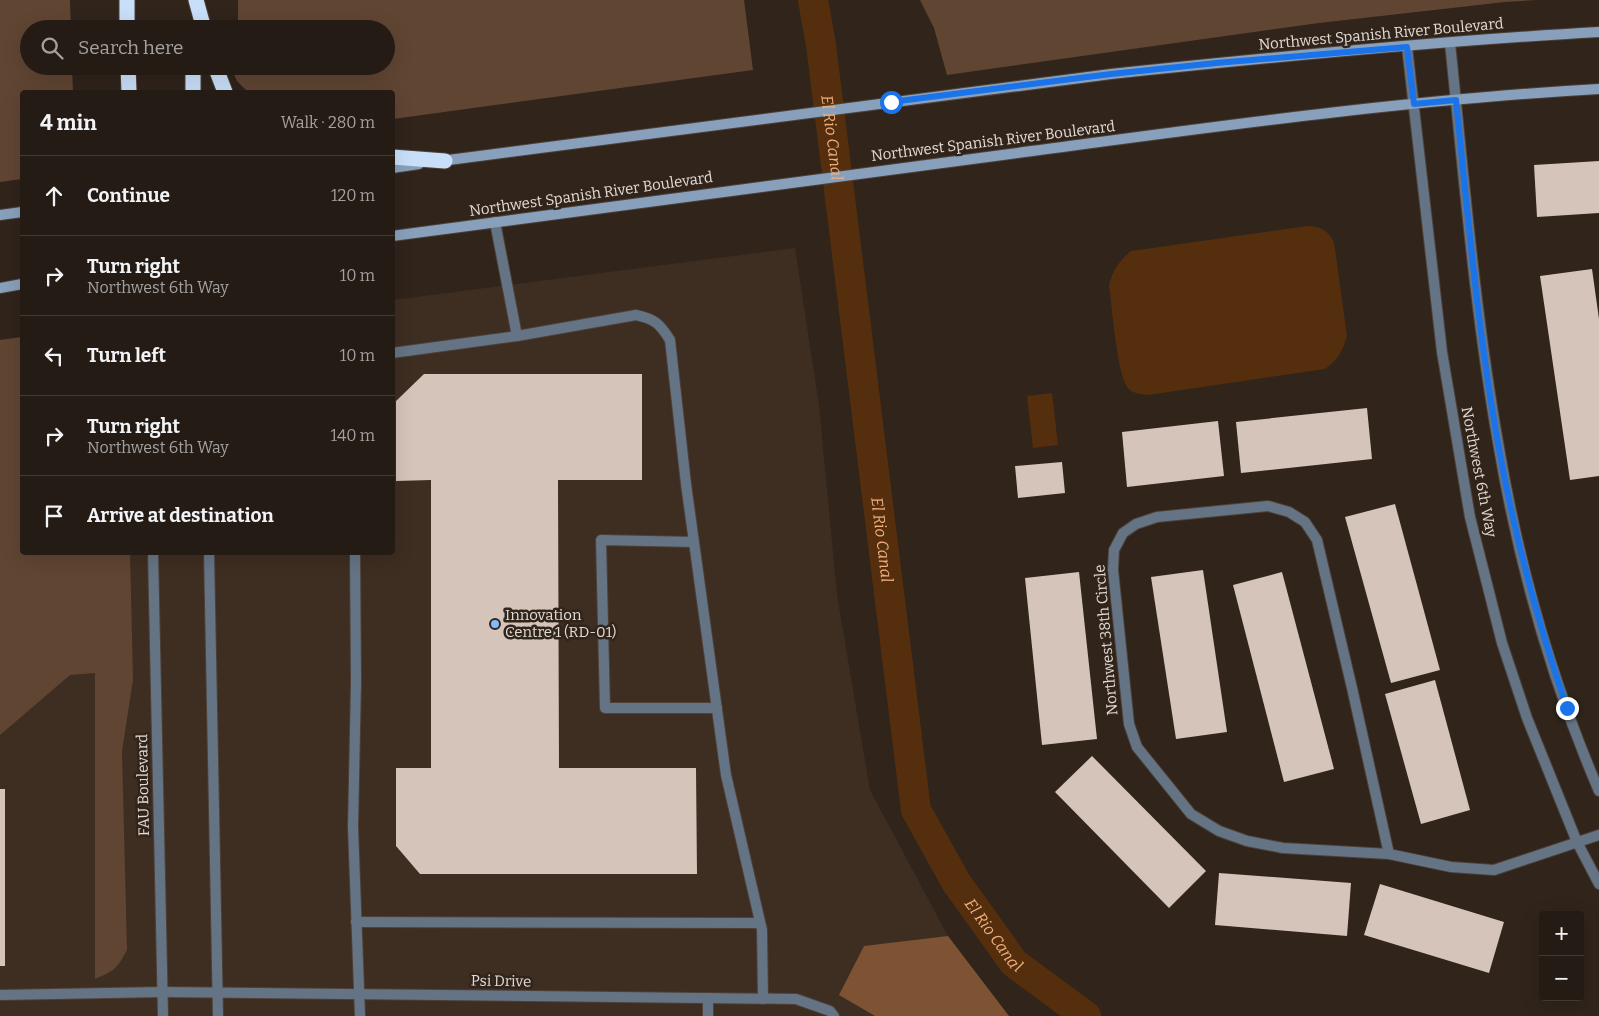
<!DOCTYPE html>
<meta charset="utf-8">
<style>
body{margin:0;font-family:Bitter,serif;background:#302822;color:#f1f3f6}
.controls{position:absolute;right:15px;bottom:15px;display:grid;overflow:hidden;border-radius:5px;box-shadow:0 5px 20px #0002}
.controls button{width:45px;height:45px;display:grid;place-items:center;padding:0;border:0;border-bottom:1px solid #413934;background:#241b14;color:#f1f3f6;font:25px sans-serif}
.stop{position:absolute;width:15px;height:15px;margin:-11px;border:4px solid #1a73e8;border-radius:50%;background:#fff}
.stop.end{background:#1a73e8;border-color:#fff;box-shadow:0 1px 5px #0008}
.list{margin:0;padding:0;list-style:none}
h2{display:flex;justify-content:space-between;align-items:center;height:65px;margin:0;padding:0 20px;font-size:21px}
h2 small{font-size:16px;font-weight:400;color:#a3a1a0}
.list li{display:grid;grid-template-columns:32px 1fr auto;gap:15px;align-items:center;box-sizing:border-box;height:80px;padding:0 20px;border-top:1px solid #413934}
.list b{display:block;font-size:19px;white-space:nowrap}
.list p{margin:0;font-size:16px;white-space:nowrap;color:#a3a1a0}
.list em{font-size:16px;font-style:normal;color:#a3a1a0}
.icon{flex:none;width:28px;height:28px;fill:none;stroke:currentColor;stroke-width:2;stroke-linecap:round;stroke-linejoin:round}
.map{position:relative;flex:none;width:1599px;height:1016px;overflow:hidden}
.search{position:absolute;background:#241b14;box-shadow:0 5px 20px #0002;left:20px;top:20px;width:375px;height:55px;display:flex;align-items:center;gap:12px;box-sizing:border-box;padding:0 18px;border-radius:28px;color:#a3a1a0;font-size:19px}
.panel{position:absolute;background:#241b14;box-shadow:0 5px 20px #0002;left:20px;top:90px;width:375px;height:465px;border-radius:5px}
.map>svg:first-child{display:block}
</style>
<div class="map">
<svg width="1599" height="1016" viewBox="0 0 1599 1016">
<rect width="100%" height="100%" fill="#30241b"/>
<!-- built -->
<path fill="#3e2d21" d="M795,248L819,405L837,595L870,790L949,938L1008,1016H0V340L22,337V552H392L393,300Z"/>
<!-- green -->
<g fill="#604532">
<path d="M0,0H70L71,29H29V66H72L73,92H22V179L0,182Z"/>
<path d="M238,0H744L753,70L393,119L392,92H248L237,81L230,66H386V29H238Z"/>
<path d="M920,0H1536L1505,2L1319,23L947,75L934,28Z"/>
<path d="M22,337V552L130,553L133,680L122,751L127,950C117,969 114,971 95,979V673L70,675L0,735V340Z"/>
</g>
<!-- forest -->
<path fill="#7d5334" d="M948,936L1009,1016H875L839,995L864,946Z"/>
<!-- water -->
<g fill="#552f0d">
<path d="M1308,226C1322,227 1327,230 1334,242L1347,336C1343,350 1338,360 1325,369L1148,395C1141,394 1134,394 1129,389C1117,378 1112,305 1109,285C1113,270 1119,261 1131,251Z"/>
<path d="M1052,393L1058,445L1033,448L1027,396Z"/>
</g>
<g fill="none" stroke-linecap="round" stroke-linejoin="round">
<!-- canal -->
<path stroke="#552f0d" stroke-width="30" id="s1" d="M813,0L821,45L916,810L956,882L1014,963L1086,1016"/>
</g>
<!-- building -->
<g fill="#d4c4b9">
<path d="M1599,161V213L1537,217L1534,165Z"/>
<path d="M1592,269L1599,319V476L1570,480L1540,276Z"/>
<path d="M424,374H642V480H558L559,768H696L697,874H420L396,846V768H431V480L396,481V401Z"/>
<path d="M1367,408L1372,459L1241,473L1236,422Z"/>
<path d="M1218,421L1224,476L1127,487L1122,432Z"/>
<path d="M1062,462L1065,493L1018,498L1015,466Z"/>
<path d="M1395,504L1440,670L1391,683L1345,517Z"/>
<path d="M1203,570L1227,732L1176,739L1151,577Z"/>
<path d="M1079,572L1097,739L1042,745L1025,578Z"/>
<path d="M1282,572L1334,769L1284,782L1233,585Z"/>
<path d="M1435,680L1470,810L1421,824L1385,694Z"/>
<path d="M1092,756L1206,871L1169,908L1055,792Z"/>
<rect x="0" y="789" width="5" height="177"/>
<path d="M1219,873L1351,883L1347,936L1215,925Z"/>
<path d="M1380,884L1504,922L1489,973L1364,935Z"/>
</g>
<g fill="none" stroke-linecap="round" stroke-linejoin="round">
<!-- service casing -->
<g stroke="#4d4139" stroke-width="12">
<g id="service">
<path d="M495,222L517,336L636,315C655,319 660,324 670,340L686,484L726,775L762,930L763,999"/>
<path d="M392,353L517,336"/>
<path d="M694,542L601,540L605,708H717"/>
<path d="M355,552L356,682L353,827L360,1016"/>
<path d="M356,922L760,923"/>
<path d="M0,995L162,992"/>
<path d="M708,1016V998"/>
</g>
</g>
<!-- minor casing -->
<g stroke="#4d4139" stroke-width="12">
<g id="minor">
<path d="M1389,854L1352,688L1317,540L1305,522L1289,512L1268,506L1157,517L1136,524L1123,533L1114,550L1113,570L1129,724L1137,747L1191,814L1219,831L1247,841L1283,848L1389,854L1451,867L1494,870L1599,835"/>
<path d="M162,992L796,999L830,1011L834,1016"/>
</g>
</g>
<!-- tertiary casing -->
<g stroke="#4d4139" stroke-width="12">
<g id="tertiary">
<path d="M1450,43C1464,178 1475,314 1499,448C1519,565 1552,682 1599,791"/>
<path d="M1407,47L1442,352L1470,517L1502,643L1527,718L1577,842L1599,884"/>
<path d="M153,552L163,1016"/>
<path d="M209,552L218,1016"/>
</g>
</g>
<!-- secondary casing -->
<g stroke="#4d4139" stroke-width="12">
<g id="secondary">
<path d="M441,161L1111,74C1273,57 1436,41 1599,32"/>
<path d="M392,168L419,164"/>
<path d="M0,215L22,212"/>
<path d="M392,236C598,208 804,182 1010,154C1206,128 1402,100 1599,89"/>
<path d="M0,288L22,284"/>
</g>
</g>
<!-- motorway casing -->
<g stroke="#4d4139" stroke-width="17">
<g id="motorway">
<path d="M127,0V29"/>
<path d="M196,0L204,29"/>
<path d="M128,66L129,92"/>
<path d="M193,66V92"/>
<path d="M215,66L225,92"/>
<path d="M392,157L445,161"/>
</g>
</g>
<!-- service -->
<use href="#service" stroke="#657485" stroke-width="10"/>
<!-- minor -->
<use href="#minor" stroke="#657485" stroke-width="10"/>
<!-- tertiary -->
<use href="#tertiary" stroke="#657485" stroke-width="10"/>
<!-- secondary -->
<use href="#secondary" stroke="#88a0bc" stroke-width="10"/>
<!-- motorway -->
<use href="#motorway" stroke="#c9dff9" stroke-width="15"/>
</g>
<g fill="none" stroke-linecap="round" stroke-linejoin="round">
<!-- route -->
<path stroke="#1a73e8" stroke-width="6" d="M891,102L1111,74L1216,63L1407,47L1414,104L1456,100C1468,216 1478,334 1499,449C1515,537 1538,623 1567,708"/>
</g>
<!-- markers -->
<circle fill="#84bcfb" stroke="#30241b" stroke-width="2" cx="495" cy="624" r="5"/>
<g text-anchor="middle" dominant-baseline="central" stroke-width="5" stroke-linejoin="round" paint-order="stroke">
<!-- street labels -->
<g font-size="15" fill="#e3dbd5" stroke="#30241b">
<text transform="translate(1381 34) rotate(-5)">Northwest Spanish River Boulevard</text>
<text transform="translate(993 141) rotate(-7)">Northwest Spanish River Boulevard</text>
<text transform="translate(591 194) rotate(-8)">Northwest Spanish River Boulevard</text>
<text transform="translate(1479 472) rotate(79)">Northwest 6th Way</text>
<text transform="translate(1106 640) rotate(-95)">Northwest 38th Circle</text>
<text transform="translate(143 785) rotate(-91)">FAU Boulevard</text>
<text transform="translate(501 981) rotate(1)">Psi Drive</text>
</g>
<!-- poi labels -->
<g font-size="15" fill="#e3dbd5" stroke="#30241b" text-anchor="start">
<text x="505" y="615">Innovation<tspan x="505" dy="17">Centre 1 (RD-01)</tspan></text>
</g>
<!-- water labels -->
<g font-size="16" font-style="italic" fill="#f1ad7c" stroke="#30241b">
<text stroke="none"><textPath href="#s1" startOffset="139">El Rio Canal</textPath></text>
<text stroke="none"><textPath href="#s1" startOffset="544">El Rio Canal</textPath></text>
<text stroke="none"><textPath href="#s1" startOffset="964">El Rio Canal</textPath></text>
</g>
</g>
</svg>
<div class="controls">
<button>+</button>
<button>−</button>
</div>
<div class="stop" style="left:891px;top:102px"></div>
<div class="stop end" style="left:1567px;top:708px"></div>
<div class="search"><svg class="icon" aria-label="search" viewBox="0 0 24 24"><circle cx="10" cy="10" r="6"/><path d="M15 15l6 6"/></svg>Search here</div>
<section class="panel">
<h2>4 min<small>Walk · 280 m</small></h2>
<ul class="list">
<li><svg class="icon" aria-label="ahead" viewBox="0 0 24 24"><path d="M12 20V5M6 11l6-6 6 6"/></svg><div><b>Continue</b></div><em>120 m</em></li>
<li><svg class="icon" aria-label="right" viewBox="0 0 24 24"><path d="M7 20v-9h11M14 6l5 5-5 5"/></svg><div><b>Turn right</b><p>Northwest 6th Way</p></div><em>10 m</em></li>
<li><svg class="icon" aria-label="left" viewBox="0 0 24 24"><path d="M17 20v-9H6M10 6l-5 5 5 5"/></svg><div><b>Turn left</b></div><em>10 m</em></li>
<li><svg class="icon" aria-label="right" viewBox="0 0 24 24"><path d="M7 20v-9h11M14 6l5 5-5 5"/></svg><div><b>Turn right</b><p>Northwest 6th Way</p></div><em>140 m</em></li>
<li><svg class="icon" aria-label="arrive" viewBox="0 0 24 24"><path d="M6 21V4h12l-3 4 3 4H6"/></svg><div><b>Arrive at destination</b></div></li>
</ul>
</section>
</div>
